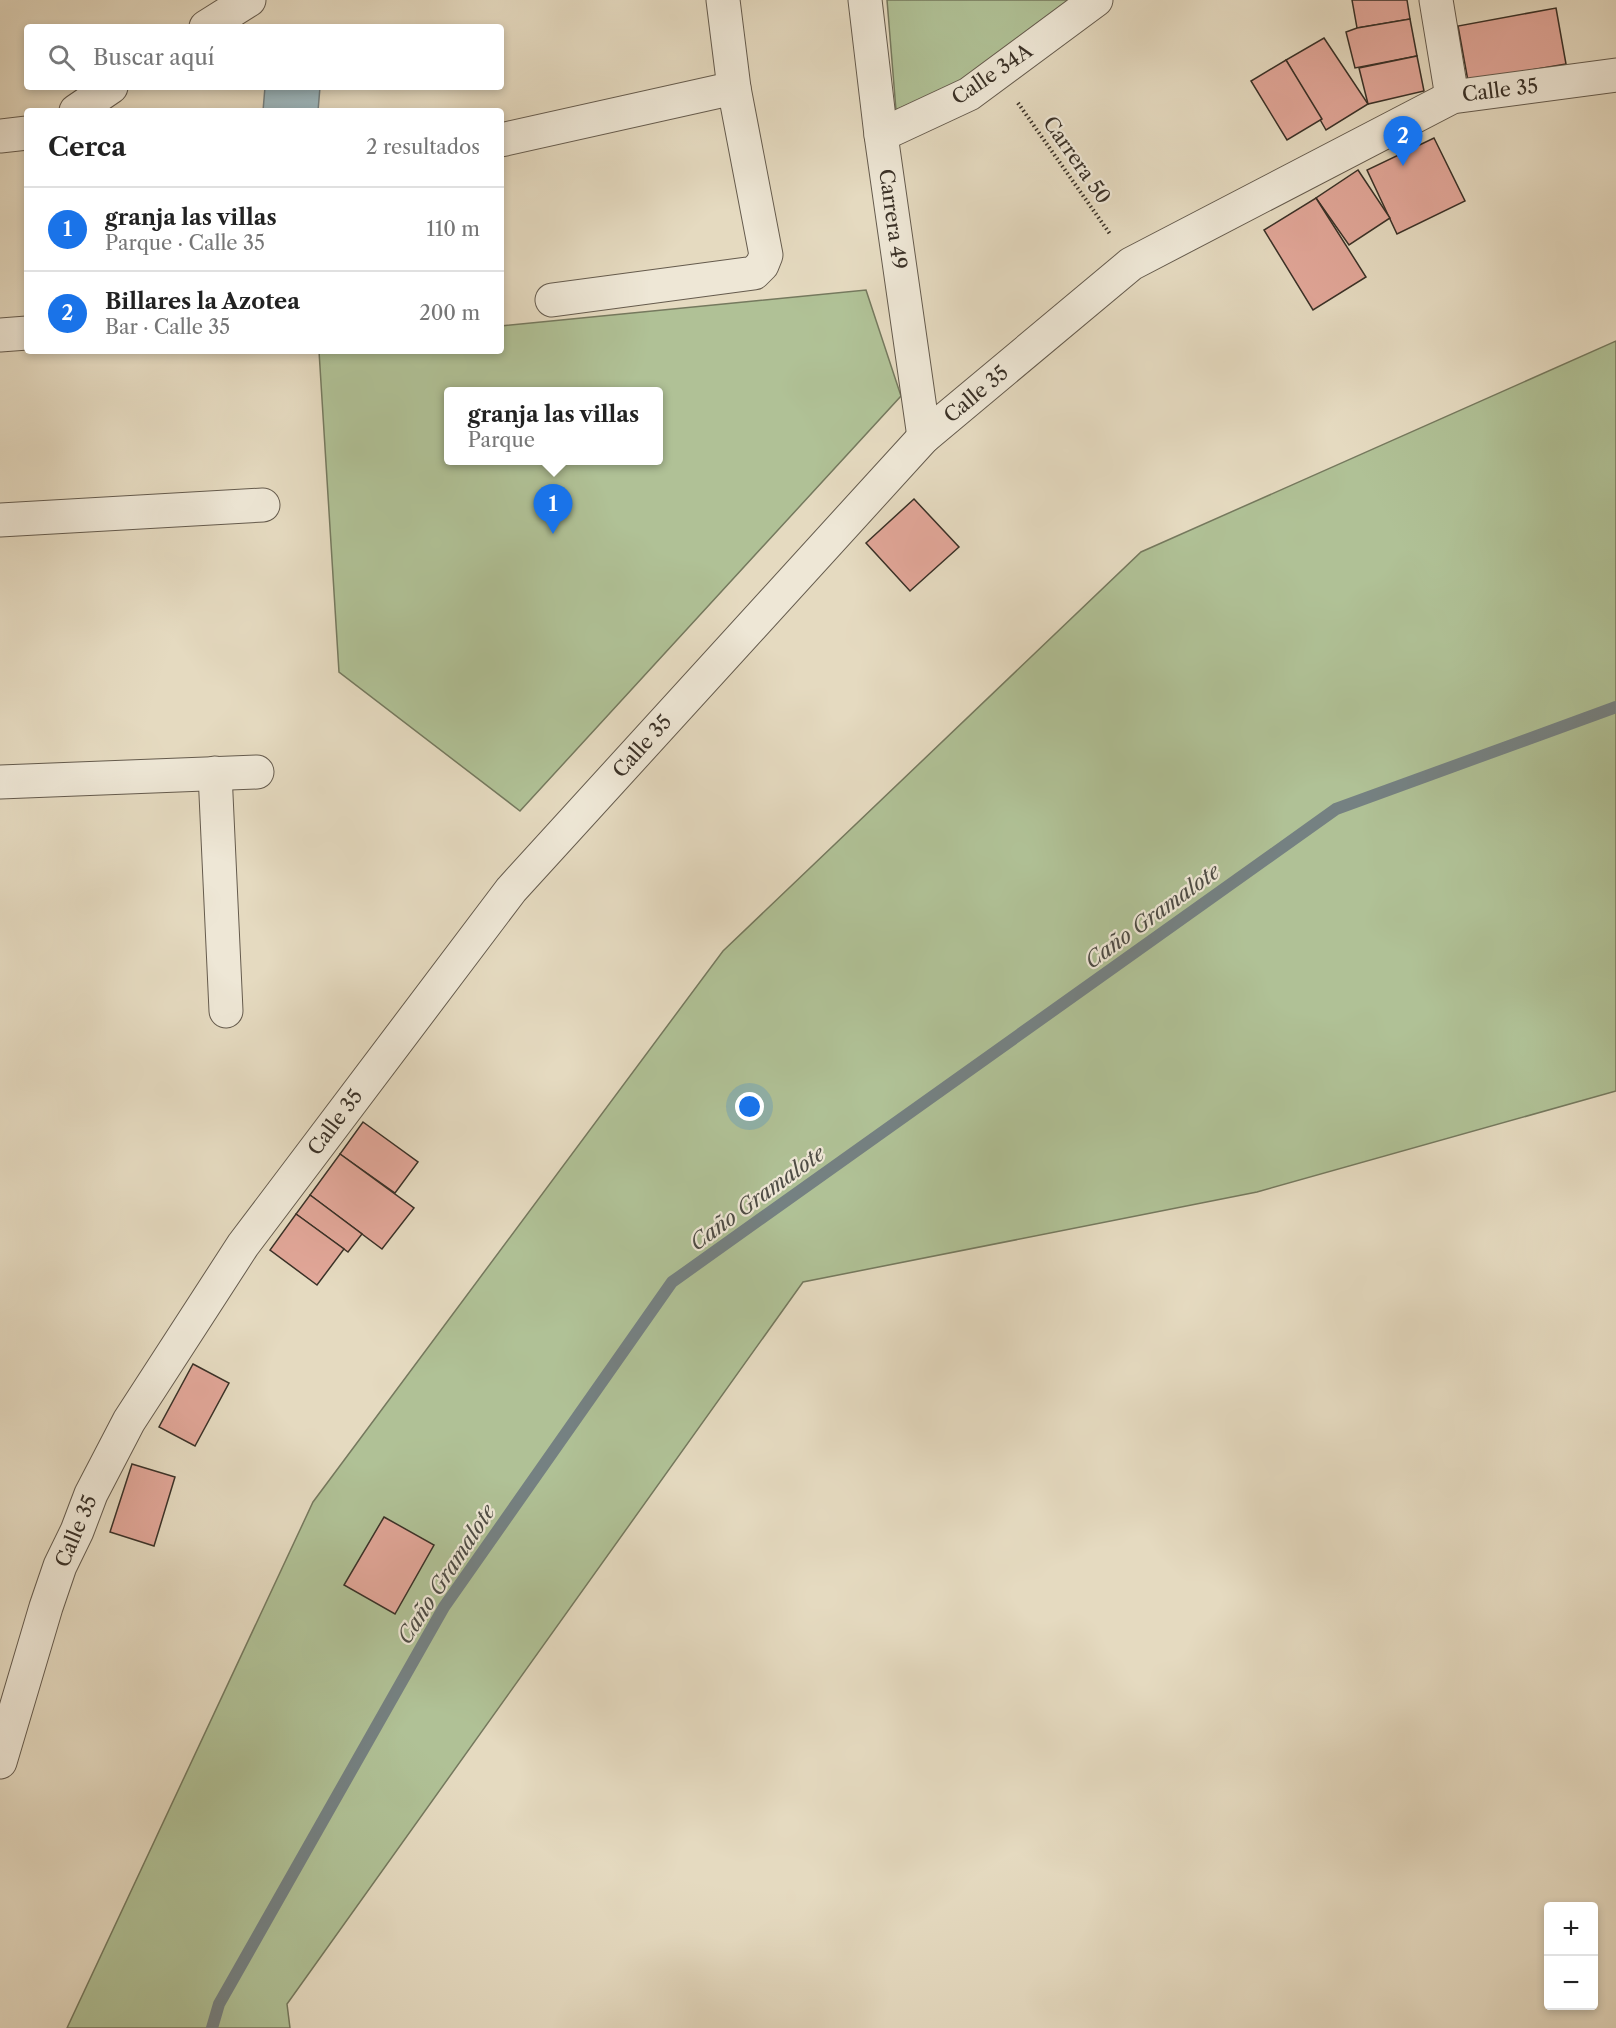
<!DOCTYPE html>
<html lang="es">
<meta charset="utf-8">
<style>
body{margin:0;font-family:"Libre Caslon Text",serif;background:#f2f2f2;color:#222}
.controls{position:absolute;right:18px;bottom:18px;display:grid;overflow:hidden;border-radius:6px;box-shadow:0 3px 9px #0003}
.controls button{width:54px;height:54px;display:grid;place-items:center;padding:0;border:0;border-bottom:2px solid #e0e0e0;background:#fff;color:#222;font:30px sans-serif}
.you{position:absolute;left:750px;top:1107px;width:21px;height:21px;margin:-15px;border:4px solid #fff;border-radius:50%;background:#1a73e8;box-shadow:0 0 0 9px #1a73e833}
.badge{display:grid;place-items:center;width:39px;height:39px;border-radius:50%;background:#1a73e8;color:#fff;font-size:20px;font-weight:700}
.pin{position:absolute;translate:-50% -50px;filter:drop-shadow(0 2px 3px #0008)}
.pin::after{content:'';position:absolute;top:32px;width:21px;height:18px;background:inherit;clip-path:polygon(0 0,100% 0,50% 100%)}
.popup{position:absolute;left:444px;top:387px;width:219px;height:78px;box-sizing:border-box;display:grid;place-content:center;border-radius:6px;background:#fff;filter:drop-shadow(0 2px 4px #0005);font-size:20px;white-space:nowrap;color:#767676}
.popup b{font-size:22px;color:#222}
.popup::after{content:'';position:absolute;left:50%;top:100%;margin-left:-12px;border:12px solid transparent;border-top-color:#fff}
.list{margin:0;padding:0;list-style:none}
h2{display:flex;justify-content:space-between;align-items:center;height:78px;margin:0;padding:0 24px;font-size:26px}
h2 small{font-size:20px;font-weight:400;color:#767676}
.list li{display:grid;grid-template-columns:39px 1fr auto;gap:18px;align-items:center;box-sizing:border-box;height:84px;padding:0 24px;border-top:2px solid #e0e0e0}
.list b{display:block;font-size:22px;white-space:nowrap}
.list p{margin:0;font-size:20px;white-space:nowrap;color:#767676}
.list em{font-size:20px;font-style:normal;color:#767676}
.icon{flex:none;width:33px;height:33px;fill:none;stroke:currentColor;stroke-width:2;stroke-linecap:round;stroke-linejoin:round}
.map{position:relative;flex:none;width:1616px;height:2028px;overflow:hidden}
.search{position:absolute;background:#fff;box-shadow:0 3px 9px #0003;left:24px;top:24px;width:480px;height:66px;display:flex;align-items:center;gap:15px;box-sizing:border-box;padding:0 21px;border-radius:6px;color:#767676;font-size:22px}
.panel{position:absolute;background:#fff;box-shadow:0 3px 9px #0003;left:24px;top:108px;width:480px;height:246px;border-radius:6px}
.map>svg:first-child{display:block}
</style>
<div class="map">
<svg width="1616" height="2028" viewBox="0 0 1616 2028">
<rect width="100%" height="100%" fill="#e5dac0"/>
<filter id="stains"><feTurbulence type="fractalNoise" baseFrequency=".00333" numOctaves="4"/><feColorMatrix values="0 0 0 0 .2 0 0 0 0 .09 0 0 0 0 .02 0 0 0 .5 -.17"/></filter>
<radialGradient id="worn" r=".72"><stop offset=".6" stop-color="#630" stop-opacity="0"/><stop offset="1" stop-color="#630" stop-opacity=".3"/></radialGradient>
<!-- green -->
<g fill="#b0c196" stroke="#75795e" stroke-width="1.5" fill-rule="evenodd">
<path d="M887,0H1073L966,80L896,110Z"/>
<path d="M866,290L901,396L520,811L339,672L319,351H501V326ZM448,392H658V460H448Z"/>
<path d="M1616,341V1091L1257,1192L803,1282L287,2004L290,2028H67L313,1502L723,951L1141,552Z"/>
</g>
<!-- water -->
<path fill="#9cb7be" stroke="#758182" stroke-width="1.5" d="M265,87H320L318,111H263Z"/>
<g fill="none" stroke-linecap="round" stroke-linejoin="round">
<!-- stream -->
<path stroke="#758182" stroke-width="12" d="M212,2028L219,2004L444,1607L672,1282L1336,809L1616,707"/>
</g>
<!-- building -->
<g fill="#e1a698" stroke="#3a3127" stroke-width="1.5">
<path d="M1352,0H1407L1410,19L1357,28Z"/>
<path d="M1556,8L1566,64L1468,81L1458,26Z"/>
<path d="M1410,19L1417,56L1355,68L1346,32L1357,28Z"/>
<path d="M1324,38L1368,104L1326,130L1286,60Z"/>
<path d="M1417,56L1424,91L1368,104L1359,68Z"/>
<path d="M1286,60L1322,119L1287,140L1251,81Z"/>
<path d="M1434,138L1465,201L1397,234L1367,170Z"/>
<path d="M1358,170L1390,218L1349,245L1316,198Z"/>
<path d="M1316,198L1366,277L1313,310L1264,230Z"/>
<path d="M914,499L959,547L910,591L866,543Z"/>
<path d="M363,1122L418,1162L395,1193L340,1154Z"/>
<path d="M340,1154L414,1208L382,1249L310,1195Z"/>
<path d="M310,1195L362,1234L348,1252L296,1214Z"/>
<path d="M296,1214L344,1249L317,1285L270,1250Z"/>
<path d="M193,1364L229,1383L195,1446L159,1427Z"/>
<path d="M132,1464L175,1477L154,1546L110,1532Z"/>
<path d="M384,1517L434,1545L395,1614L344,1585Z"/>
</g>
<g fill="none" stroke-linecap="round" stroke-linejoin="round">
<!-- minor casing -->
<g stroke="#655b4d" stroke-width="35">
<g id="minor">
<path d="M865,0L881,135L924,437"/>
<path d="M1436,0L1452,97"/>
<path d="M206,27L249,0"/>
<path d="M76,111L111,87"/>
<path d="M881,135L969,94L1096,0"/>
<path d="M0,136L27,133"/>
<path d="M501,140L734,88"/>
<path d="M552,300L754,273L762,265L766,255L734,88L723,0"/>
<path d="M0,335L27,333"/>
<path d="M0,520L263,505"/>
<path d="M215,773L226,1011"/>
<path d="M0,782L257,772"/>
<path d="M0,1762L46,1607L60,1566L77,1531L91,1494L129,1421L243,1245L511,890L924,437L1131,264L1452,97L1616,75"/>
</g>
</g>
<!-- path -->
<path stroke="#3a3127" stroke-width="4" stroke-dasharray="1.5 3" stroke-linecap="butt" d="M1018,103L1110,234"/>
<!-- minor -->
<use href="#minor" stroke="#eee7d6" stroke-width="33"/>
</g>
<g text-anchor="middle" dominant-baseline="central" stroke-width="4.5" stroke-linejoin="round" paint-order="stroke">
<!-- street labels -->
<g font-size="20" fill="#3a3127" stroke="#eee7d6">
<text transform="translate(992 74) rotate(-34)">Calle 34A</text>
<text transform="translate(1500 90) rotate(-7)">Calle 35</text>
<text transform="translate(1077 160) rotate(55)">Carrera 50</text>
<text transform="translate(893 219) rotate(82)">Carrera 49</text>
<text transform="translate(976 394) rotate(-40)">Calle 35</text>
<text transform="translate(642 746) rotate(-48)">Calle 35</text>
<text transform="translate(335 1122) rotate(-53)">Calle 35</text>
<text transform="translate(76 1531) rotate(-67)">Calle 35</text>
</g>
<!-- water labels -->
<g font-size="21" font-style="italic" fill="#4e4c45" stroke="#eee7d6">
<text transform="translate(1152 916) rotate(-36)">Caño Gramalote</text>
<text transform="translate(757 1198) rotate(-36)">Caño Gramalote</text>
<text transform="translate(446 1574) rotate(-57)">Caño Gramalote</text>
</g>
</g>
<rect width="100%" height="100%" filter="url(#stains)"/>
<rect width="100%" height="100%" fill="url(#worn)"/>
</svg>
<div class="controls">
<button>+</button>
<button>−</button>
</div>
<div class="you"></div>
<div class="pin badge" style="left:553px;top:534px">1</div>
<div class="popup"><b>granja las villas</b>Parque</div>
<div class="pin badge" style="left:1403px;top:166px">2</div>
<div class="search"><svg class="icon" aria-label="search" viewBox="0 0 24 24"><circle cx="10" cy="10" r="6"/><path d="M15 15l6 6"/></svg>Buscar aquí</div>
<section class="panel">
<h2>Cerca<small>2 resultados</small></h2>
<ul class="list">
<li><span class="badge">1</span><div><b>granja las villas</b><p>Parque · Calle 35</p></div><em>110 m</em></li>
<li><span class="badge">2</span><div><b>Billares la Azotea</b><p>Bar · Calle 35</p></div><em>200 m</em></li>
</ul>
</section>
</div>
